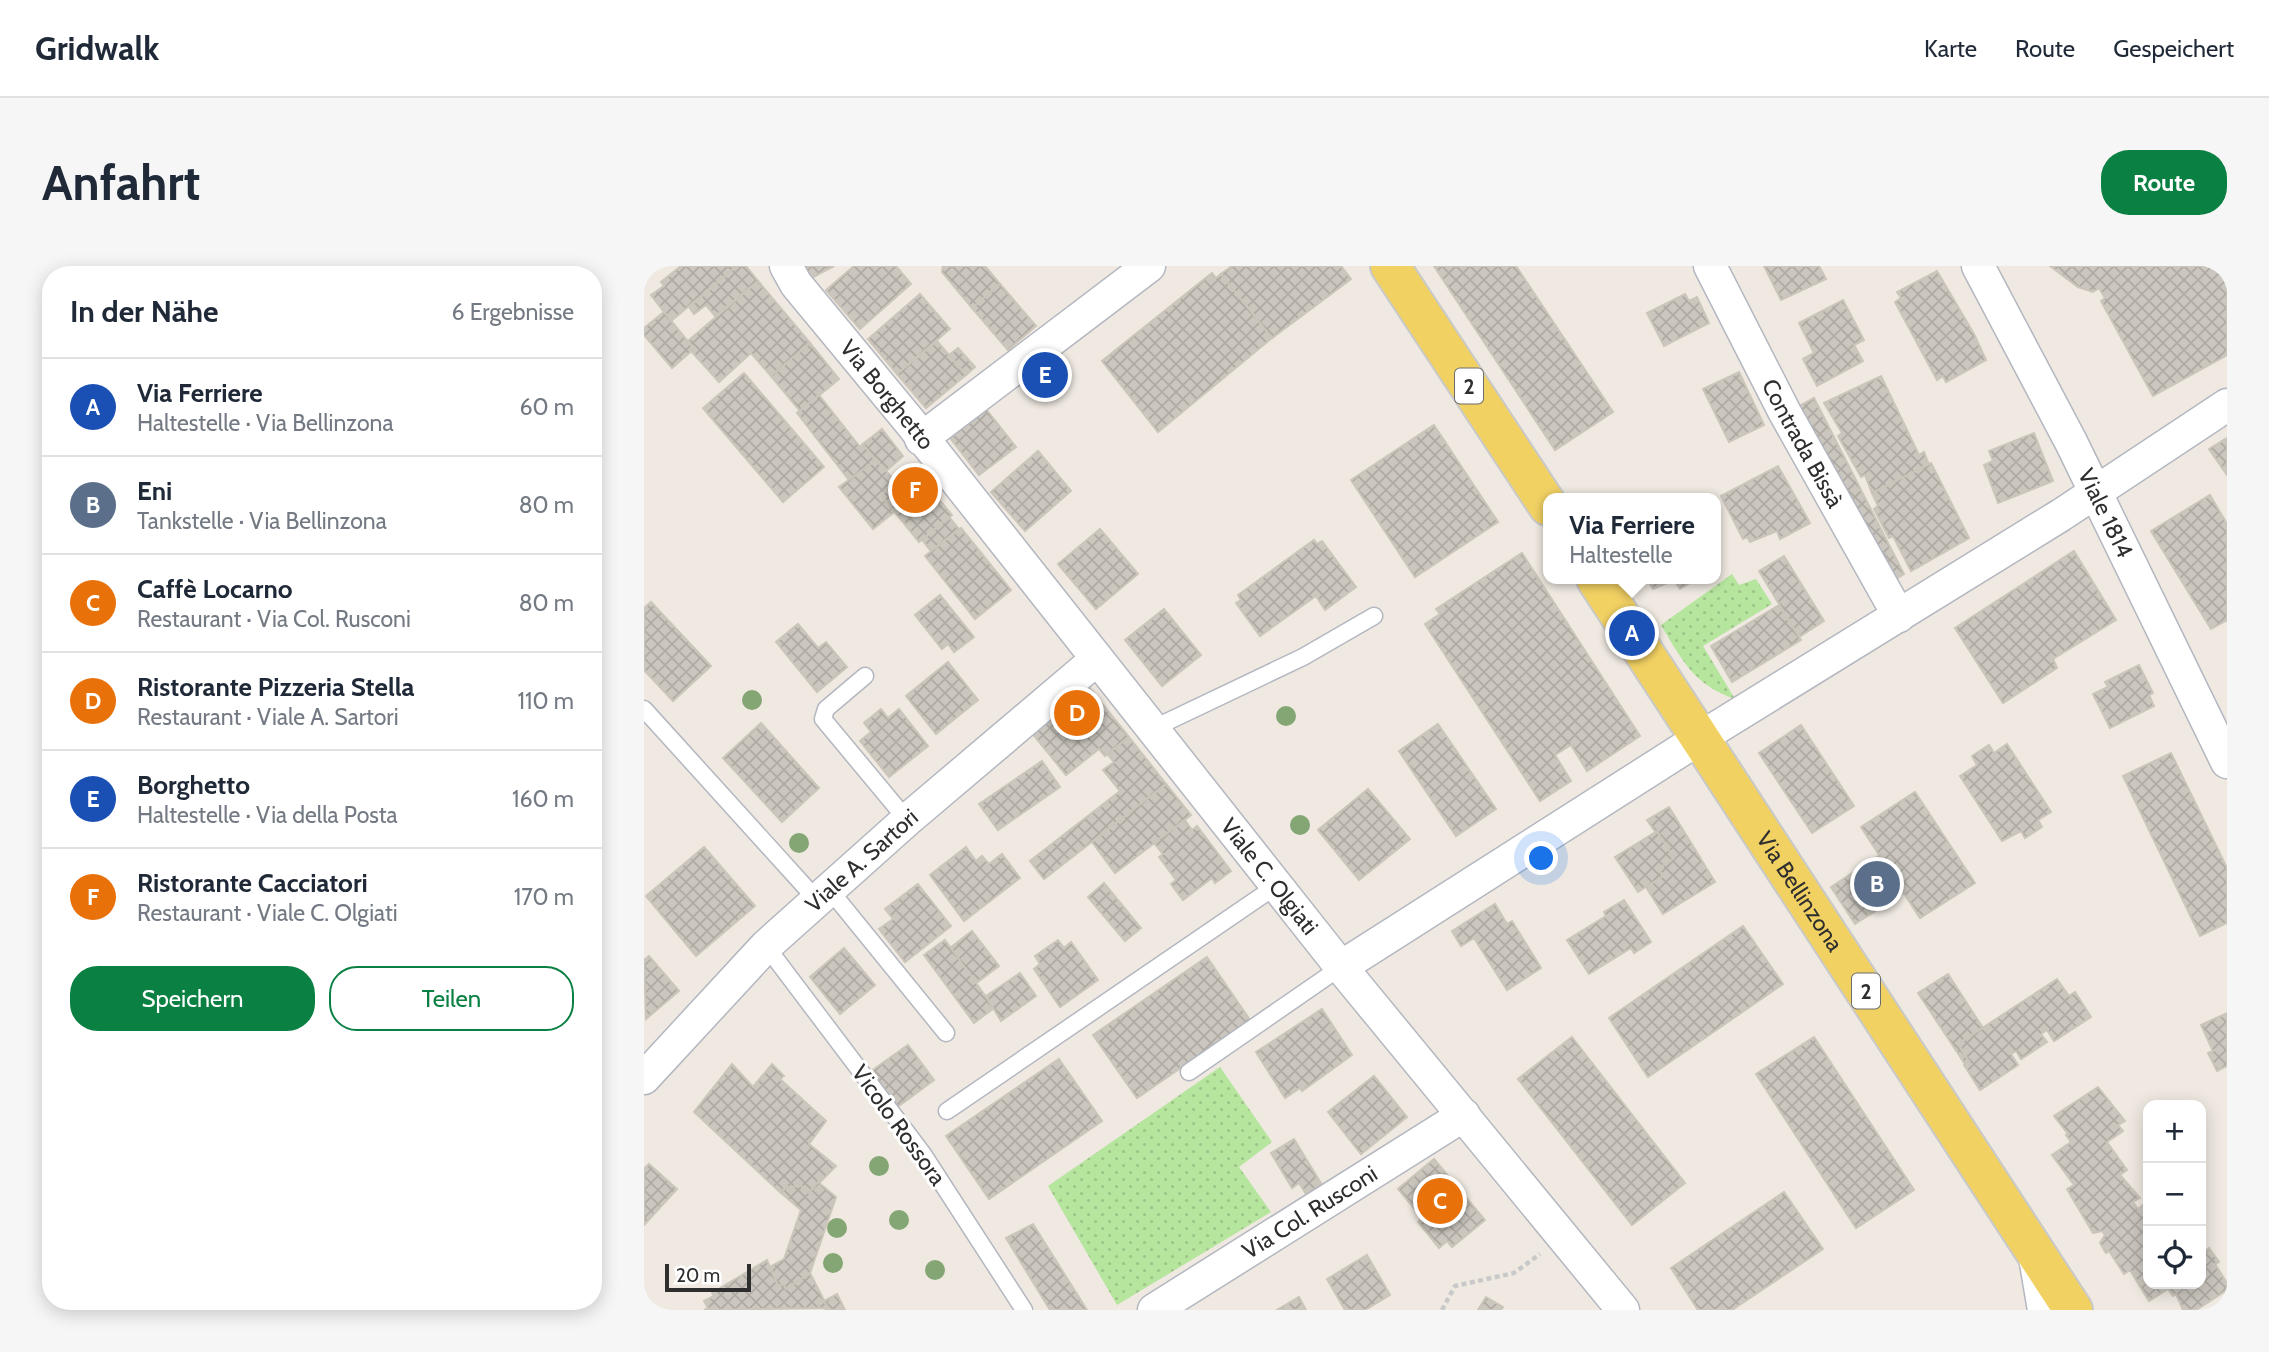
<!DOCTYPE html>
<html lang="de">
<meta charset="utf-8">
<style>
body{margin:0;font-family:Cabin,sans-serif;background:#f6f6f7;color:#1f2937}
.controls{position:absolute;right:21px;bottom:21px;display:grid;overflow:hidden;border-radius:14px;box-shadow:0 4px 18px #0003}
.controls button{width:63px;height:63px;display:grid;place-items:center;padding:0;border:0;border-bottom:2px solid #e0e1e3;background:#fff;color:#1f2937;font:35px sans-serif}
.scale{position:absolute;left:21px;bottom:18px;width:86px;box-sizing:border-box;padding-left:7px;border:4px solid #2e2e2e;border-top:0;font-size:19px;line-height:24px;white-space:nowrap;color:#2e2e2e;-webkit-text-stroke:5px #fff;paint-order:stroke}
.you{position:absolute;left:898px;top:593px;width:24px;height:24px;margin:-18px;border:5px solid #fff;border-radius:50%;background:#1a73e8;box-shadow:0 0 0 10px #1a73e833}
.badge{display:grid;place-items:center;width:46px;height:46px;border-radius:50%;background:#0b8043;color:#fff;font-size:23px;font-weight:700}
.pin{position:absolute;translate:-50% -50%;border:4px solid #fff;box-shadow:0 2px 7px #0006}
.popup{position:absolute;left:899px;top:227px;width:178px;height:91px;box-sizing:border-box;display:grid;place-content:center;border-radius:14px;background:#fff;filter:drop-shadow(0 2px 5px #0005);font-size:23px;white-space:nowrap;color:#747a83}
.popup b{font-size:26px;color:#1f2937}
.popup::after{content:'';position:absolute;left:50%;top:100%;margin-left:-14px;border:14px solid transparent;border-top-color:#fff}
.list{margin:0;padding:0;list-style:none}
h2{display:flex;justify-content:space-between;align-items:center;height:91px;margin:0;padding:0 28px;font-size:30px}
h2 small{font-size:23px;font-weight:400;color:#747a83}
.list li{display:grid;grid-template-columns:46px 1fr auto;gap:21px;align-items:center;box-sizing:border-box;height:98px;padding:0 28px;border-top:2px solid #e0e1e3}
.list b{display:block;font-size:26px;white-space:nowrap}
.list p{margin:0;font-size:23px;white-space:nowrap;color:#747a83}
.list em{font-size:23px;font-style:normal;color:#747a83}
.actions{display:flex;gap:14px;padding:21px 28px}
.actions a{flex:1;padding:16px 0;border:2px solid #0b8043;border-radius:28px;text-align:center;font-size:24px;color:#0b8043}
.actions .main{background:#0b8043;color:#fff}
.icon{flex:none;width:38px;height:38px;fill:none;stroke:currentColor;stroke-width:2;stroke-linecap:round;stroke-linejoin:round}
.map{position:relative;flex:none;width:1583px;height:1044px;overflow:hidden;border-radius:28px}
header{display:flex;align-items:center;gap:42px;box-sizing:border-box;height:98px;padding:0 35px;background:#fff;border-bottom:2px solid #e0e1e3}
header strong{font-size:33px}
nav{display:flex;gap:38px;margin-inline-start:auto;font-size:24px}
.intro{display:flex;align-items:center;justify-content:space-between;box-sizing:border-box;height:168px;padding:0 42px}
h1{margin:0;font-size:49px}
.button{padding:18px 32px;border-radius:28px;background:#0b8043;color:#fff;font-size:24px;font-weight:700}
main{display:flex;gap:42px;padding:0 42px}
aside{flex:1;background:#fff;border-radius:28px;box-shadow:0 4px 18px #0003}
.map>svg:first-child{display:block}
</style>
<header>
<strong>Gridwalk</strong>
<nav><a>Karte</a><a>Route</a><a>Gespeichert</a></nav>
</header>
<div class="intro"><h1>Anfahrt</h1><a class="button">Route</a></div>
<main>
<aside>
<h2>In der Nähe<small>6 Ergebnisse</small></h2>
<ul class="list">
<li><span class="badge" style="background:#1a4fb4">A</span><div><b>Via Ferriere</b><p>Haltestelle · Via Bellinzona</p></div><em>60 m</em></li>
<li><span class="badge" style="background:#5c6f8a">B</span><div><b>Eni</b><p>Tankstelle · Via Bellinzona</p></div><em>80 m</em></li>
<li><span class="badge" style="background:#e8710a">C</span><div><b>Caffè Locarno</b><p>Restaurant · Via Col. Rusconi</p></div><em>80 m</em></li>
<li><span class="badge" style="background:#e8710a">D</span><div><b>Ristorante Pizzeria Stella</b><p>Restaurant · Viale A. Sartori</p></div><em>110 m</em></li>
<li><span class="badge" style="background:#1a4fb4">E</span><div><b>Borghetto</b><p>Haltestelle · Via della Posta</p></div><em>160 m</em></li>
<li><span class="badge" style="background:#e8710a">F</span><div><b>Ristorante Cacciatori</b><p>Restaurant · Viale C. Olgiati</p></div><em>170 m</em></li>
</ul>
<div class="actions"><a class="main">Speichern</a><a>Teilen</a></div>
</aside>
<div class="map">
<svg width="1583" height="1044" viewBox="0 0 1583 1044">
<defs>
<pattern id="grass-dots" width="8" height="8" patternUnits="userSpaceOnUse" patternTransform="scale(1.75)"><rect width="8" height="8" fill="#b6e59e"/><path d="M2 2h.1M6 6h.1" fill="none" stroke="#9dc588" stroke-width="1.8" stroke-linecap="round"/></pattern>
<pattern id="building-cross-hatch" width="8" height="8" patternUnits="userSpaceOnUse" patternTransform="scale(1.75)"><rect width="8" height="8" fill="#cbc7bf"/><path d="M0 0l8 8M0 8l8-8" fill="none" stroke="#afaba4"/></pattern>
</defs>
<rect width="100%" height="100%" fill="#efe9e1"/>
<!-- grass -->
<g fill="url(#grass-dots)">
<path d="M1088,308L1095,319L1112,313L1128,338L1059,380L1091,433C1050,419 1038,394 1017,359Z"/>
<path d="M576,801L628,876L595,901L627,946L473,1039L404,920Z"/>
</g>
<!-- building -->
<g fill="url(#building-cross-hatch)" stroke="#cbc5ba" stroke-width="2">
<path d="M37,0H93L27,55L7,29L20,20L17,16Z"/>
<path d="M93,0H102L114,15L71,50L62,39L50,48L45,41Z"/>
<path d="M157,0H190L164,14Z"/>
<path d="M210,0H252L267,18L216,63L182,24Z"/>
<path d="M299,0H341L356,18L328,42L298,6Z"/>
<path d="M588,0H697L707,13L628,72L577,8Z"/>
<path d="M790,0H872L969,146L911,184Z"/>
<path d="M1120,0H1175L1182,13L1137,34Z"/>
<path d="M1406,0H1583V89L1509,130L1457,35L1461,32L1455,22L1449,26L1434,21Z"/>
<path d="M1293,5L1330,68L1342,94L1302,116L1299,110L1293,114L1251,36L1257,32L1253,26Z"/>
<path d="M568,7L572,12L577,8L628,72L514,166L458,95Z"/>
<path d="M114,15L166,77L127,110L107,87L75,116L47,85L50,83L44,75Z"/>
<path d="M356,18L392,60L364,84L328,42Z"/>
<path d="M276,28L306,63L253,108L224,73Z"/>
<path d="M1041,28L1045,35L1053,31L1065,57L1020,80L1003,47Z"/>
<path d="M1199,34L1220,74L1210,79L1219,95L1173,120L1159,93L1170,87L1155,57Z"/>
<path d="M20,46L50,83L28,102L0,69V62Z"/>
<path d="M293,75L322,109L282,142L253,108Z"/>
<path d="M166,77L195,113L156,145L127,110Z"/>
<path d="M314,82L331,101L322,109L305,89Z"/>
<path d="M1095,106L1120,159L1085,176L1059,123Z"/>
<path d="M100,107L180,201L139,236L59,142Z"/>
<path d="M1237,110L1275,189L1280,186L1285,199L1228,227L1221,209L1217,211L1194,170L1198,167L1180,137Z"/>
<path d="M175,129L216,181L219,178L232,194L205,214L153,147Z"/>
<path d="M1170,132L1260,308L1245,317L1154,141Z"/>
<path d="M342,143L372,181L335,209L306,172Z"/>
<path d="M790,159L854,256L771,311L707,214Z"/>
<path d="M238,163L259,190L241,206L219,178Z"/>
<path d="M1390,167L1409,215L1354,237L1340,199L1349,195L1345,185Z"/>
<path d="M1583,172V209L1565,183Z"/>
<path d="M394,185L427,225L381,265L347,226Z"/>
<path d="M232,194L252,216L237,229L250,246L229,263L195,221Z"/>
<path d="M1287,197L1325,272L1267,305L1249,270L1245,272L1230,243L1234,240L1228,227Z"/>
<path d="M1134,200L1166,257L1136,273L1133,265L1106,276L1103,271L1099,273L1077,230Z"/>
<path d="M269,202L308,249L275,276L237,229Z"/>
<path d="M1566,229L1583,258V354L1567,363L1507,265Z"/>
<path d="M305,251L315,263L287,285L278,274Z"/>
<path d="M317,262L367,324L331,353L281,290Z"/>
<path d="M456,263L494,308L452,343L414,298Z"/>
<path d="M670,274L673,278L678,275L712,321L681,344L672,330L616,370L592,337L597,334L594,329Z"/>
<path d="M1430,285L1472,354L1409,393L1413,402L1359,437L1311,362Z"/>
<path d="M878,287L996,470L943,505L927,479L911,489L927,515L896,535L781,358L796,348L792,343Z"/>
<path d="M1140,290L1180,355L1155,371L1115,305Z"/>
<path d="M1003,313H1052L1036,323L1030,314L1009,323Z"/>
<path d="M296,329L330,371L310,386L304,378L298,383L271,349Z"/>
<path d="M7,336L67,400L29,435L0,404V342Z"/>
<path d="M1135,339L1157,374L1088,416L1067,380Z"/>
<path d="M520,343L557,389L518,420L481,374Z"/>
<path d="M154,358L174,382L182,376L203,401L173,426L132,376Z"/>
<path d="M304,396L334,434L292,468L262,430Z"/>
<path d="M1495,399L1509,427L1505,429L1510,440L1466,462L1449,428L1464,421L1461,416Z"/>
<path d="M444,420L485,471L461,490L455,483L422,509L387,466Z"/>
<path d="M237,443L244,452L255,443L284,480L245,511L216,475L227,466L220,457Z"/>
<path d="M117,457L175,522L138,556L79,492Z"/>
<path d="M794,458L852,543L812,570L755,485Z"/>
<path d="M1157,459L1210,540L1168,567L1115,487Z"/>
<path d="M485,471L522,518L400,613L386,595L476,525L459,504L470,496L463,488Z"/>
<path d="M1363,478L1407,546L1394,554L1398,561L1381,572L1377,565L1358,575L1316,510L1333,499L1328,490L1345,479L1350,487Z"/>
<path d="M1527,487L1583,602V657L1556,670L1479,510Z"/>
<path d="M398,495L416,521L354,564L335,538Z"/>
<path d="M522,518L547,549L471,607L448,576Z"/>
<path d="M724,523L766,573L715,614L674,564Z"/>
<path d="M1271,526L1331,617L1276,652L1217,561Z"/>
<path d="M1025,541L1071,616L1019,648L1002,621L1019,610L1014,603L1030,592L1003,554Z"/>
<path d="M541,554L548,564L553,560L587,605L571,617L568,612L539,634L527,618L532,614L515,591L519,588L510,577Z"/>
<path d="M1013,565L1030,592L1014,603L1019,610L994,626L971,591Z"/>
<path d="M60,581L111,640L52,690L2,630Z"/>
<path d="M322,581L332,595L338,590L345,598L358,588L376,612L320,655L286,609Z"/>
<path d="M1236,589L1260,627L1211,658L1187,621Z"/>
<path d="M460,617L497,662L481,675L444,631Z"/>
<path d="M274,618L307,660L261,696L235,663L249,653L241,643Z"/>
<path d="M980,634L1007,676L990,687L987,682L945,708L923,674L962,650L960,646Z"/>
<path d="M851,638L863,658L868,655L897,702L863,724L830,672L817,680L808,665Z"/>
<path d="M1099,660L1139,718L1004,811L965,752Z"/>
<path d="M328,665L355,700L332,717L306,682Z"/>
<path d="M301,674L350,742L330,757L280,689Z"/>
<path d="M414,674L420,682L427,676L454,714L416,741L390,703L396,698L391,690Z"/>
<path d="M200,682L231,719L196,748L166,711Z"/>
<path d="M5,690L35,725L2,753L0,694Z"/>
<path d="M563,691L606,754L493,832L449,769Z"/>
<path d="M376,707L392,730L357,755L342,730Z"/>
<path d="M1304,708L1339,762L1314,778L1325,795L1321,798L1274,727Z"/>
<path d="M1413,713L1425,730L1431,726L1447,751L1410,775L1403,764L1397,768L1403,776L1377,793L1372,785L1367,788L1374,799L1336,824L1320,799L1325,795L1314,778Z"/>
<path d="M678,743L708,789L658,825L656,822L641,832L612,786Z"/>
<path d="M1583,747V800L1573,805L1564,787L1569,785L1557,759Z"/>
<path d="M928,771L1041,917L988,959L874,813Z"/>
<path d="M1170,771L1270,924L1212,962L1112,808Z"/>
<path d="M264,779L290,814L252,842L226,806Z"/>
<path d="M415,793L458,855L345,933L302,870Z"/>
<path d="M88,798L109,821L128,798L140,810L136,813L182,855L165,878L192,900L165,927L154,917L147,924L143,920L137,927L50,846Z"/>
<path d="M730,810L763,851L717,888L684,846Z"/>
<path d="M1454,821L1481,855L1474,859L1479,865L1463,876L1483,904L1476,909L1496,932L1489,936L1494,943L1500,938L1504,944V1018H1557V984L1559,987L1565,982L1575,996L1571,998L1583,1017V1024L1552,1044H1539L1532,1028L1529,1030L1524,1023L1505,1035L1486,1004L1480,1008L1465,985L1462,987L1456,977L1461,969L1458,965L1449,967L1423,923L1430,919L1408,889L1427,876L1422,869L1424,868L1410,850Z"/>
<path d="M650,873L678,919L662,928L655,917L648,922L627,887Z"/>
<path d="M790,893L841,954L808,981L803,975L795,982L774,956L778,952L754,923Z"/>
<path d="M5,898L33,923L0,959V903Z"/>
<path d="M174,916L192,931L166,1007L142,1023L139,1018L134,1020L126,1001L140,993L157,944L137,927L143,920L147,924L154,917L165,927Z"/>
<path d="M1140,926L1179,983L1088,1044H1054L1027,1002Z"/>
<path d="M389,958L443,1044H406L362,972Z"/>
<path d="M723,989L746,1029L721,1044H701L683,1013Z"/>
<path d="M123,994L134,1020L139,1018L142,1023L166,1007L184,1042L60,1044L64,1042L60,1035L70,1030L68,1027Z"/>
<path d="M193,1028L201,1044H181L184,1042L180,1035Z"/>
<path d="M655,1031L662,1044H633Z"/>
<path d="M842,1031L859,1041L857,1044H834Z"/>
</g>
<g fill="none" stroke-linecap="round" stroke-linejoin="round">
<!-- lane casing -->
<g stroke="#b4b7c1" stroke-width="19">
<g id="lane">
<path d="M221,410L182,443L179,453L263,554"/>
<path d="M0,443L173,634"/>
<path d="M508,463L659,391L730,350"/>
<path d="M185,623L302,767"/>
<path d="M122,680L279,888L380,1044"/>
<path d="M545,806L697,701"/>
<path d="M303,845L632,620"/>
</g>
</g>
<!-- street casing -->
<g stroke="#b4b7c1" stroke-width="35">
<g id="street">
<path id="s1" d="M142,0L152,18L266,156L697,701L979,1044"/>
<path id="s2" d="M1066,0L1140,145L1255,350"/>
<path id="s3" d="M1334,0L1427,176L1583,496"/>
<path d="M277,173L505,0"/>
<path d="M697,701L1056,472L1417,249L1583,139"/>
<path id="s4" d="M0,812L122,680L263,554L453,393"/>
<path d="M1391,991L1400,1044"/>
<path id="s5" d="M510,1044L820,849"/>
</g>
</g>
<!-- primary casing -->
<g stroke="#c9c9c9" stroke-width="42">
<g id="primary">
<path d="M746,0L904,240"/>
<path id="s6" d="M952,313L1429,1044"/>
</g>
</g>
<!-- path -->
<path stroke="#c9c9c9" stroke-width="4.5" stroke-dasharray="5 3.5" stroke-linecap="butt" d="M798,1044L811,1020L870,1007L896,988"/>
<!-- lane -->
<use href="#lane" stroke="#fff" stroke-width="16"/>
<!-- street -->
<use href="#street" stroke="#fff" stroke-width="32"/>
<!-- primary -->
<use href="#primary" stroke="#f2d163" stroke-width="38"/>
</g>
<!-- trees -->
<g fill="#84a574">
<circle cx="108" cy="434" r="10"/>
<circle cx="642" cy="450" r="10"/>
<circle cx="656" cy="559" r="10"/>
<circle cx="155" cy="577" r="10"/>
<circle cx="235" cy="900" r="10"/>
<circle cx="255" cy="954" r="10"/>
<circle cx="193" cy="962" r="10"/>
<circle cx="189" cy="997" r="10"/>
<circle cx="291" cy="1004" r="10"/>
</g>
<g text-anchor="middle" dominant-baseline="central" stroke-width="6" stroke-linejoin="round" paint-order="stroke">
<!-- shield labels -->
<g fill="#fff" stroke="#6d6d6d" stroke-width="2">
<rect x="811" y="102.5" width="28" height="35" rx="5"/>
<rect x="1208" y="707.5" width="28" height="35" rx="5"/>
</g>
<g font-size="21" font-weight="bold" fill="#2e2e2e">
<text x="825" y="120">2</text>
<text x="1222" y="725">2</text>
</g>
<!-- street labels -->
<g font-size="23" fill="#2e2e2e" stroke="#fff">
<text stroke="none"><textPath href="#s1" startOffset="164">Via Borghetto</textPath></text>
<text stroke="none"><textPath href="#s2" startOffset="200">Contrada Bissà</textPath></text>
<text stroke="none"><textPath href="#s3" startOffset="278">Viale 1814</textPath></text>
<text stroke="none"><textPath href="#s4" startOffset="308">Viale A. Sartori</textPath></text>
<text stroke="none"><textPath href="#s1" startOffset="779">Viale C. Olgiati</textPath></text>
<text stroke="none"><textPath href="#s6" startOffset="373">Via Bellinzona</textPath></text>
<text transform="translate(255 859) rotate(54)">Vicolo Rossora</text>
<text stroke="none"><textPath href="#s5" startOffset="184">Via Col. Rusconi</textPath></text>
</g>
</g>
</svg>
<div class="controls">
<button>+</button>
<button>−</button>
<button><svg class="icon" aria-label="locate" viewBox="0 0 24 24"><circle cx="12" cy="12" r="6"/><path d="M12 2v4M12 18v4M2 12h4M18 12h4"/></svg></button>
</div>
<div class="scale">20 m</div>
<div class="you"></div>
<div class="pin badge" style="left:988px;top:367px;background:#1a4fb4">A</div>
<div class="popup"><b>Via Ferriere</b>Haltestelle</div>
<div class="pin badge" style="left:1233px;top:618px;background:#5c6f8a">B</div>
<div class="pin badge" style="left:796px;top:935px;background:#e8710a">C</div>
<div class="pin badge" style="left:433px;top:447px;background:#e8710a">D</div>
<div class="pin badge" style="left:401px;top:109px;background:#1a4fb4">E</div>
<div class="pin badge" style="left:271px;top:224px;background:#e8710a">F</div>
</div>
</main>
